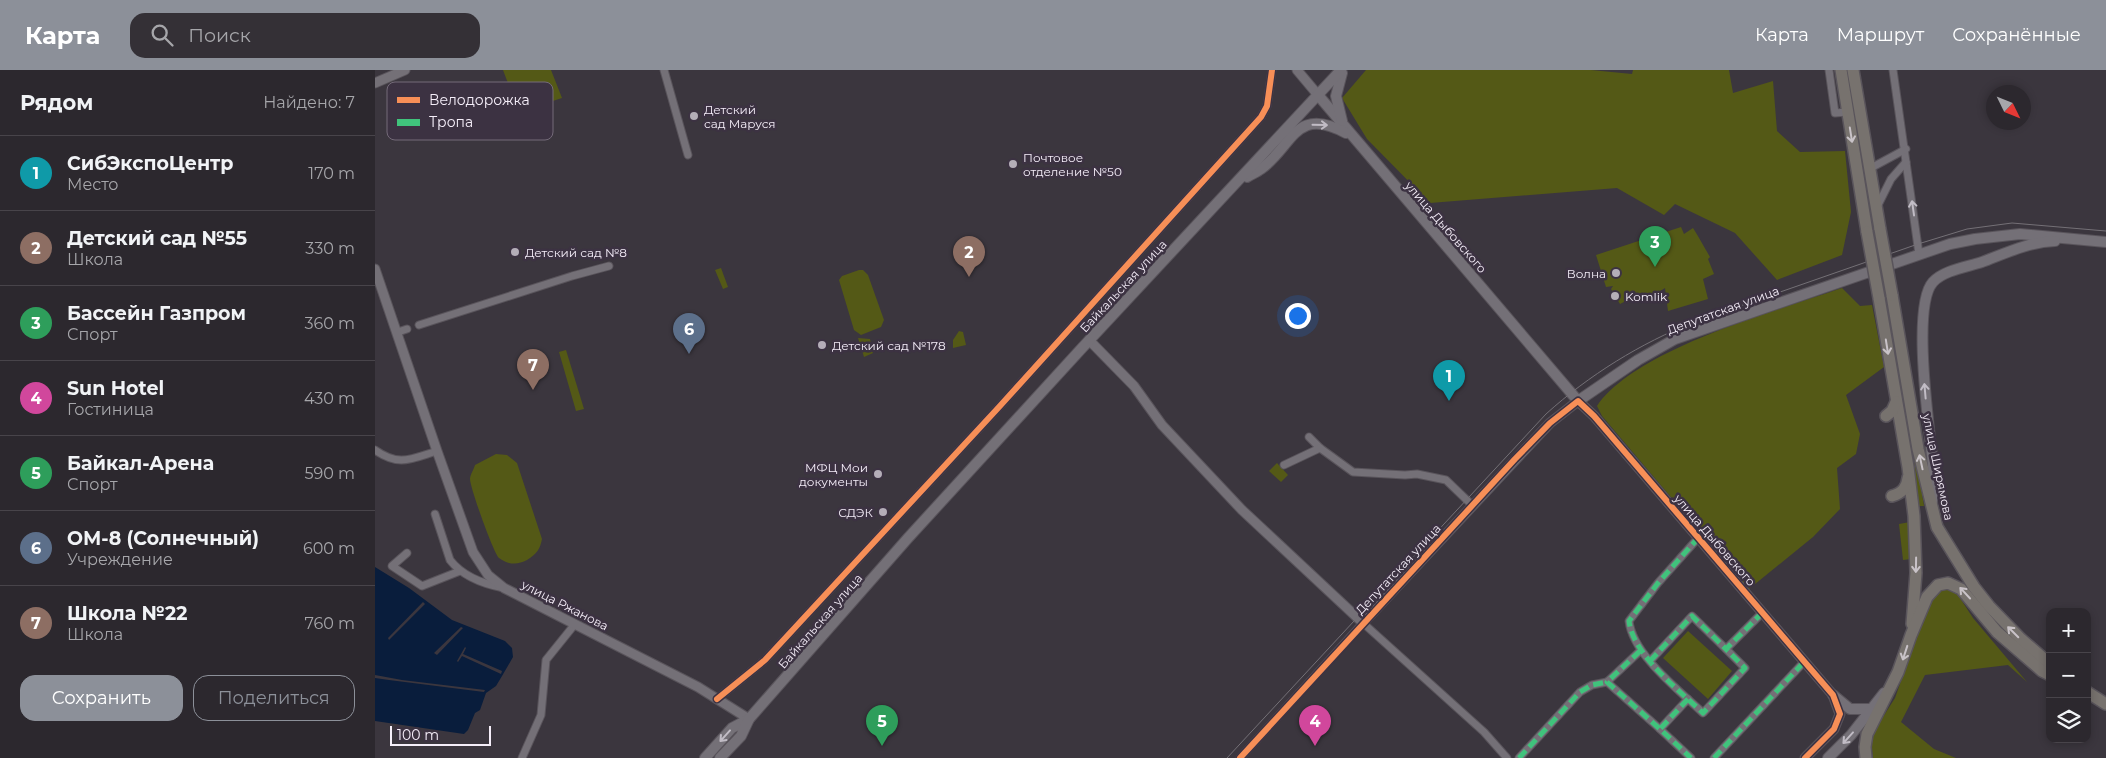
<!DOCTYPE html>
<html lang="ru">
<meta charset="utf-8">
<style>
body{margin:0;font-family:Montserrat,sans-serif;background:#343036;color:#f1f3f6}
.controls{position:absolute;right:15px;bottom:15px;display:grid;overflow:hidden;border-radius:10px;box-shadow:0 2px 8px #0003}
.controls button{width:45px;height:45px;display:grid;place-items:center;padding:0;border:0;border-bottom:1px solid #48444a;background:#2c282e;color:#f1f3f6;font:25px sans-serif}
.compass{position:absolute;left:1611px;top:15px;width:45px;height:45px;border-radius:50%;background:#2c282e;box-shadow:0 2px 8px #0003;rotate:133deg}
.scale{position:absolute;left:15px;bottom:12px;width:101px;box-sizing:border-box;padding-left:5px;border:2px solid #f5eef9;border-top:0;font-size:14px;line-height:18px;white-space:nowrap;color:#f5eef9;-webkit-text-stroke:4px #3c3242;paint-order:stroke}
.you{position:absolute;left:922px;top:245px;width:18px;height:18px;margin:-12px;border:4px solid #fff;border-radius:50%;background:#1a73e8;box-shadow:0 0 0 8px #1a73e833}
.badge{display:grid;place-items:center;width:32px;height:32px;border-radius:50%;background:#8c9099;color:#fff;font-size:16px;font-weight:700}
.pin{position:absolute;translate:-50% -41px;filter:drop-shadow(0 1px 2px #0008)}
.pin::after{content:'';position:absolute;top:26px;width:18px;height:15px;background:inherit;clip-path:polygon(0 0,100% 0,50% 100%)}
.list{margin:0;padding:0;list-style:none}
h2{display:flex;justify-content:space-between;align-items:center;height:65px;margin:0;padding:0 20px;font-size:21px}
h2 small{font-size:16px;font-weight:400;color:#a6a6aa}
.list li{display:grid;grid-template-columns:32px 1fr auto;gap:15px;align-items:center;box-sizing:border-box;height:75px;padding:0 20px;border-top:1px solid #48444a}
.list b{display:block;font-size:19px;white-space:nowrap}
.list p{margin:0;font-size:16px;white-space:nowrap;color:#a6a6aa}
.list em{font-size:16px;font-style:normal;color:#a6a6aa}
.actions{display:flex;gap:10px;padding:15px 20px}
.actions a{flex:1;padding:11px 0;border:1px solid #8c9099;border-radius:15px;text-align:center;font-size:18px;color:#8c9099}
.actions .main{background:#8c9099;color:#fff}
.icon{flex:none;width:28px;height:28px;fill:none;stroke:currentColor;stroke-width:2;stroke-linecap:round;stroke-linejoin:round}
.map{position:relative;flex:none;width:1731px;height:688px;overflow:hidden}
header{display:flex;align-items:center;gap:30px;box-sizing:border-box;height:70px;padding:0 25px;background:#8c9099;color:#fff}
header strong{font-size:24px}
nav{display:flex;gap:28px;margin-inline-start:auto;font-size:18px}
.search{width:350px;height:45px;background:#343036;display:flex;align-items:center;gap:12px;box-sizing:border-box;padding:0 18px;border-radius:15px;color:#a6a6aa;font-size:19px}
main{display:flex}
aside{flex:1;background:#2c282e}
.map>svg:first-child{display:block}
</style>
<header>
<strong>Карта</strong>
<div class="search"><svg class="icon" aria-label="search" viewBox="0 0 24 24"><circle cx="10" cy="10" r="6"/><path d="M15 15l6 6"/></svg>Поиск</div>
<nav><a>Карта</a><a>Маршрут</a><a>Сохранённые</a></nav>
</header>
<main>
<aside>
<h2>Рядом<small>Найдено: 7</small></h2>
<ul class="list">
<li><span class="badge" style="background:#0f9aa8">1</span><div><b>СибЭкспоЦентр</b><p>Место</p></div><em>170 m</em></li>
<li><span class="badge" style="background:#8d6e63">2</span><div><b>Детский сад №55</b><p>Школа</p></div><em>330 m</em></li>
<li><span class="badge" style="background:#2e9e5b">3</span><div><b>Бассейн Газпром</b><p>Спорт</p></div><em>360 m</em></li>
<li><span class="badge" style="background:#d1479c">4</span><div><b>Sun Hotel</b><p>Гостиница</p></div><em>430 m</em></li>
<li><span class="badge" style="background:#2e9e5b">5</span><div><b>Байкал-Арена</b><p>Спорт</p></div><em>590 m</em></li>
<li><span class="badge" style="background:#5c6f8a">6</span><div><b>ОМ-8 (Солнечный)</b><p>Учреждение</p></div><em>600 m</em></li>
<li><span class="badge" style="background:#8d6e63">7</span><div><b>Школа №22</b><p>Школа</p></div><em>760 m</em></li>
</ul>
<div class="actions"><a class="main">Сохранить</a><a>Поделиться</a></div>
</aside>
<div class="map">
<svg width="1731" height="688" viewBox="0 0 1731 688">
<rect width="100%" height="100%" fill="#3b363e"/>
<!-- green -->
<g fill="#545916">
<path d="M128,0H176L187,28L144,42Z"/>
<path d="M991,0H1216L1257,4L1258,0H1354L1358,23L1398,11L1402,61L1425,82L1470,81L1476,142L1467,185L1402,210L1360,163L1300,134L1289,145L1242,118L1055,133L992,69L967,28Z"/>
<path d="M1470,0H1475L1490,102L1487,98Z"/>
<path d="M1306,157L1309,164L1318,158C1324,167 1329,177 1335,187L1333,189L1339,204L1328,209L1333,229L1293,241L1290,218L1268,232L1264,224L1245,234L1236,219L1238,216L1231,217L1221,185Z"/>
<path d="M346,198L353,217L348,219L340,200Z"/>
<path d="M484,200H488L493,205L509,250L506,257L486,265L479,260L464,210L467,206Z"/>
<path d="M1467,218L1485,236L1497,235L1509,297L1471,325L1485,364L1481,384L1462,398L1465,439L1438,467L1374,519L1227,346L1222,336C1261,279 1401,241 1467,218Z"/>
<path d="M1516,245L1522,271L1549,436H1544L1518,273Z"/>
<path d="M584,261L588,262L591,275L578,278V270Z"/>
<path d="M483,268L495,269L498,283L489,287Z"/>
<path d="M191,280L209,339L201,341L184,282Z"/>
<path d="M121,384L132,385L142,393L167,469C165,479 162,484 152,490C143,495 133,495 124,488C119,484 95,418 95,409C95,405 99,399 100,395Z"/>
<path d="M902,393L913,405L906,412L894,401Z"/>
<path d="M1535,452L1536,489L1528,490L1524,454Z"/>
<path d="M1569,519L1574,520L1583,525L1598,548L1652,612L1633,595L1550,605L1526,652L1559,679L1581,688H1498L1496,670L1501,658L1520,628L1555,529L1563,521Z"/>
<path d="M1313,561L1357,601L1333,629L1288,588Z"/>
</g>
<!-- water -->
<path fill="#091d3c" d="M0,497L34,518L77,550L130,571L137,578L138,587L127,606L121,616L111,623L105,640L100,643L93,660L89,664L0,651Z"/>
<!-- pier -->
<g fill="#3b363e">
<path d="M48,532L50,534L14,570L13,568Z"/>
<path d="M86,557L88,558L62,585L59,583Z"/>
<path d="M90,577L91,578L88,584L127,601L126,604L87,586L83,592L82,591Z"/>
<path d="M0,605L27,610L110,620L109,622L14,610L0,608Z"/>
</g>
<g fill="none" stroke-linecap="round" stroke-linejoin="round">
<!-- minor casing -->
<g stroke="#59545b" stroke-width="9">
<g id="minor">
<path d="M289,0L313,85"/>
<path d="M1454,0L1460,43L1472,42"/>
<path d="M1518,0L1544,184"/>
<path d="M1494,99L1531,79"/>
<path d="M1502,137L1516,109L1531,92"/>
<path d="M44,255L197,206L234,196"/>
<path d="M23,262L32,259"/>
<path d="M934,367L945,378"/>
<path d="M0,380C24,397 36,389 62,381"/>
<path d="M909,395L945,378L978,402L1030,405L1042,404L1071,410L1097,435"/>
<path d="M60,444L75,490C88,507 108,514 129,518"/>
<path d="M1324,467L1283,513L1254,551C1258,585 1304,620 1328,643L1370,598L1351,579L1387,543"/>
<path d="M32,483L17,496L47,516L85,501"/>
<path d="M1265,581L1232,612L1285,659"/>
<path d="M1275,591L1317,546L1351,579"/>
<path d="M342,629L390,590L624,337L886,47L892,36L897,0"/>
<path d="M1313,629L1285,659L1316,688"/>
<path d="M147,688L166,645L171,590L200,554"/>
<path d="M865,688L988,553L1109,662L1132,688"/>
<path d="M1144,688L1205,622L1217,615L1232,612"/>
<path d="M1339,688L1429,592"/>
</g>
</g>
<!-- tertiary casing -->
<g stroke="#59545b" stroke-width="11">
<g id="tertiary">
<path d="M922,0L943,25"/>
<path d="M0,13L30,0"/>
<path d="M0,199L62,381L98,482L113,505L129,518L323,617L374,649"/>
<path d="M714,270L759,316L787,355L867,440L988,553L1175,353L1203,331L1219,346L1458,625L1465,644L1459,659L1430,688"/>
</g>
</g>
<!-- secondary casing -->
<g stroke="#59545b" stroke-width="12">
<g id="secondary">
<path d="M943,25L1203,331L1263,290L1300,269L1575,174L1600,169L1645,164L1731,172"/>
<path d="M967,51L961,26L967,3"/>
<path d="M872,107C877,104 882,102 886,99C918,76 920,35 971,63"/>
<path d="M1557,431C1558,419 1559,408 1558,396C1555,362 1536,236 1558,212C1569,200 1592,197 1607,192C1631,183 1654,172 1680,171"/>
<path d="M1458,625L1475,639H1497"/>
<path d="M330,688L357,658L374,649"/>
<path d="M345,688L366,666L374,649L533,468L707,278L966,0"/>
<path d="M1453,688L1476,665L1509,623"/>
</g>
</g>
<!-- primary casing -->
<g stroke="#59545b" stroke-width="14">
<g id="primary">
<path d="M1466,0L1492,162"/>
<path d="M1478,0L1505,159"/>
<path d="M1517,225L1543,379L1562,457L1599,517L1614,536L1646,569L1675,594"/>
<path d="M1504,228L1533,397L1539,446L1541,503L1537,554"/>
<path d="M1511,346L1517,341L1521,332"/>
<path d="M1517,426C1527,423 1532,418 1533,408"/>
<path d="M1712,622L1731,634"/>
<path d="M1491,688L1490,677L1492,664L1523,602L1536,565L1552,527L1563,515L1573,513L1586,519L1622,562L1667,601L1675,605"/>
</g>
</g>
<!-- minor -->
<use href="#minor" stroke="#747077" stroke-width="7"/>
<!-- tertiary -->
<use href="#tertiary" stroke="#747077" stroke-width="9"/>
<!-- secondary -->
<use href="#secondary" stroke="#747077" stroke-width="10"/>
<!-- primary -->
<use href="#primary" stroke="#77726e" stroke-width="11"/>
<!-- tram -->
<path stroke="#747076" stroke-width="1" d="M852,688L1171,344C1214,305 1266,273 1319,252L1543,174L1592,159L1637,153L1731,161"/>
<!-- primary-bridge casing -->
<g stroke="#59545b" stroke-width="14" stroke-linecap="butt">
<g id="primary-bridge">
<path d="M1505,159L1517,225"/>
<path d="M1492,162L1504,228"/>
</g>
</g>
<!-- primary-bridge -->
<use href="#primary-bridge" stroke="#77726e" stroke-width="11"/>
<!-- quiet -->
<g stroke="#40c37c" stroke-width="5" stroke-dasharray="10 5" stroke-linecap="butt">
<path d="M1324,467L1283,513L1254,551C1258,585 1304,620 1328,643L1370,598L1351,579L1387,543"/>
<path d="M1265,581L1232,612L1285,659"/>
<path d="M1275,591L1317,546L1351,579"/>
<path d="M1313,629L1285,659L1316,688"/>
<path d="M1144,688L1205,622L1217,615L1232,612"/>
<path d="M1339,688L1429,592"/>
</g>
<!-- cycleway casing -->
<g stroke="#3c3242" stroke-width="9">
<g id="cycleway">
<path d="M342,629L390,590L624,337L886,47L892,36L897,0"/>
<path d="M865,688L1140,389L1175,353L1203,331L1219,346L1458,625L1465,644L1459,659L1430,688"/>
</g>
</g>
<!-- cycleway -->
<use href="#cycleway" stroke="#f78f57" stroke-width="6"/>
</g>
<!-- one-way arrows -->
<defs><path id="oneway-shaft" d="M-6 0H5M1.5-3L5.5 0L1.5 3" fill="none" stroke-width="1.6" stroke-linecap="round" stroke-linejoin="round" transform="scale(1.25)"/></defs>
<g stroke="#c1bcc5">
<use href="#oneway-shaft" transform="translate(945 55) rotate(1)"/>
<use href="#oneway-shaft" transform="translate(1538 138) rotate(-98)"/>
<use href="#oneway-shaft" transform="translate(1550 321) rotate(-95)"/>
<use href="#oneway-shaft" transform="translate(350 666) rotate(132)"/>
<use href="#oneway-shaft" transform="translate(1473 668) rotate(132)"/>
</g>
<g stroke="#c9c3c8">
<use href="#oneway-shaft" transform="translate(1476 65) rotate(81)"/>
<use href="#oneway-shaft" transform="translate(1512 277) rotate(81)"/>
<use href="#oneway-shaft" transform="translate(1546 392) rotate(-102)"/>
<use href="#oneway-shaft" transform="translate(1541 495) rotate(91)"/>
<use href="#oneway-shaft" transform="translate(1590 523) rotate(-133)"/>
<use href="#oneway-shaft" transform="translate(1638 562) rotate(-135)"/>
<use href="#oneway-shaft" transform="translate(1530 583) rotate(108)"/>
</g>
<!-- markers -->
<g fill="#b4aeb8" stroke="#3c3242" stroke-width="2">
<circle cx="319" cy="46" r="5"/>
<circle cx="638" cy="94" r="5"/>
<circle cx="140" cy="182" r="5"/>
<circle cx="1241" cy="203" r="5"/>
<circle cx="1240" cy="226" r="5"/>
<circle cx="447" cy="275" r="5"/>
<circle cx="503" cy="404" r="5"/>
<circle cx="508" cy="442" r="5"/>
</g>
<g text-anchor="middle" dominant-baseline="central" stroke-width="5" stroke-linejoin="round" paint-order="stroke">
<!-- poi labels -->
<g font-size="12" fill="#f5eef9" stroke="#3c3242" text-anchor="start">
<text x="329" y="39">Детский<tspan x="329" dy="14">сад Маруся</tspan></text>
<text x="648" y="87">Почтовое<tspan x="648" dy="14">отделение №50</tspan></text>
<text x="150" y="182">Детский сад №8</text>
<text x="1231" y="203" text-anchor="end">Волна</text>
<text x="1250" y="226">Komlik</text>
<text x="457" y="275">Детский сад №178</text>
<text x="493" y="397" text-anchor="end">МФЦ Мои<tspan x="493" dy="14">документы</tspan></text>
<text x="498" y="442" text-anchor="end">СДЭК</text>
</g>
<!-- street labels -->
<g font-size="12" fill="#f5eef9" stroke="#3c3242">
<text transform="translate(1071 157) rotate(49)">улица Дыбовского</text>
<text transform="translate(748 216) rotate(-47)">Байкальская улица</text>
<text transform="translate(1348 240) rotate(-20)">Депутатская улица</text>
<text transform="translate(1563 397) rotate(78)">улица Ширямова</text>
<text transform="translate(1340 470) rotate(49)">улица Дыбовского</text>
<text transform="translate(1023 499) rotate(-47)">Депутатская улица</text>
<text transform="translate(190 535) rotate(27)">улица Ржанова</text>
<text transform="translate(445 551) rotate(-49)">Байкальская улица</text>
</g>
</g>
<!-- legend -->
<rect x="12" y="12" width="166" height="58" rx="8" fill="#3c3242" stroke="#746a79" stroke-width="1"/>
<rect x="22" y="27" width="23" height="6" fill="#f78f57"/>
<rect x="22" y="49" width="23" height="7" fill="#40c37c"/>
<g font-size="14" fill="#f5eef9">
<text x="54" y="35">Велодорожка</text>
<text x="54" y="57">Тропа</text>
</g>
</svg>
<div class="controls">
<button>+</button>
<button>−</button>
<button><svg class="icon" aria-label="layers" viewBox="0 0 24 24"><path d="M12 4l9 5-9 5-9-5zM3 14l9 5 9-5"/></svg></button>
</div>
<svg class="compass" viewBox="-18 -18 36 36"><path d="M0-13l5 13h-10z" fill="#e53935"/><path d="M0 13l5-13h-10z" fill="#a6a6aa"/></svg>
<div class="scale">100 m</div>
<div class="you"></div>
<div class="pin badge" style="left:1074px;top:331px;background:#0f9aa8">1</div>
<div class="pin badge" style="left:594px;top:207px;background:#8d6e63">2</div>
<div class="pin badge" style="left:1280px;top:197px;background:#2e9e5b">3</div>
<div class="pin badge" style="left:940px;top:676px;background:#d1479c">4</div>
<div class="pin badge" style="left:507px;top:676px;background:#2e9e5b">5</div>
<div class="pin badge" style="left:314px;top:284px;background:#5c6f8a">6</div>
<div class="pin badge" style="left:158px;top:320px;background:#8d6e63">7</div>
</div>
</main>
